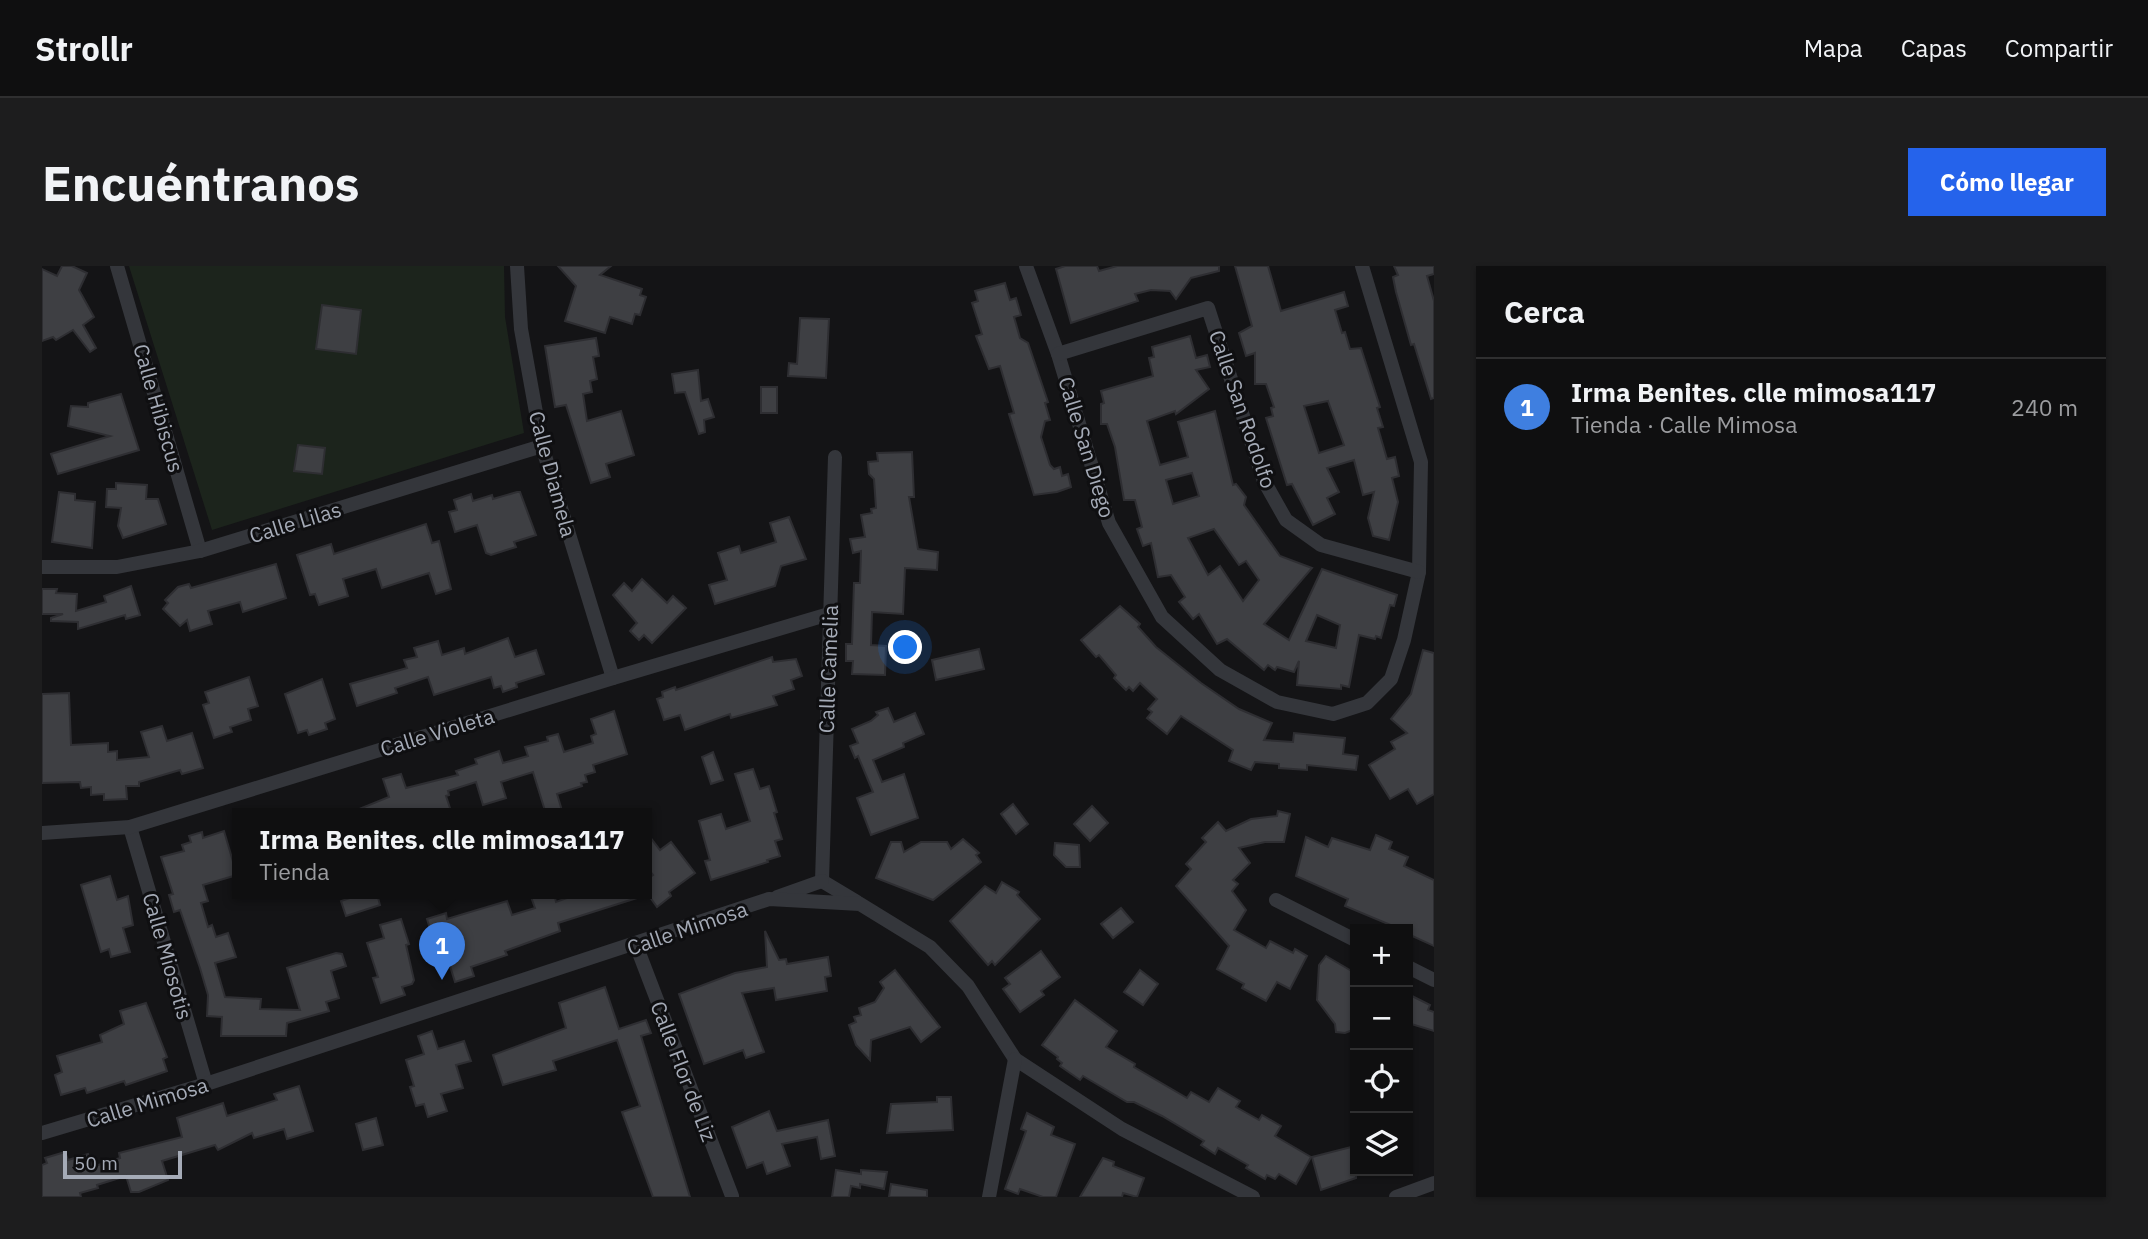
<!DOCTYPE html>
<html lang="es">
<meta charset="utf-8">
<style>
body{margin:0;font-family:"IBM Plex Sans",sans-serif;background:#1d1d1e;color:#f1f3f6}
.controls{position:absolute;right:21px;bottom:21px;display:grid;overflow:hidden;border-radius:0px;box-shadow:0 2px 5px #0004}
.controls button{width:63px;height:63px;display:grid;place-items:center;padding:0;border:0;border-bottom:2px solid #2f2f30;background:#0f0f10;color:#f1f3f6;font:35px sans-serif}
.scale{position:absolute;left:21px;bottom:18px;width:119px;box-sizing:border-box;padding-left:7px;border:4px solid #a5abb7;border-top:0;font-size:19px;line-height:24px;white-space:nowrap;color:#a5abb7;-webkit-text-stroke:5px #0f0f11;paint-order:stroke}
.you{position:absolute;left:864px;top:382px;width:24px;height:24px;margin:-18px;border:5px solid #fff;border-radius:50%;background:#1a73e8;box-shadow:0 0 0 10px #1a73e833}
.badge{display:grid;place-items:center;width:46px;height:46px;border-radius:50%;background:#2563eb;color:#fff;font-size:23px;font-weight:700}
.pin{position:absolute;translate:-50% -58px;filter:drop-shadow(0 2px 4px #0008)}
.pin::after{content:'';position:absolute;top:37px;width:24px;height:21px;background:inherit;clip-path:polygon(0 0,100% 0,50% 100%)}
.popup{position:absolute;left:190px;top:542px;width:420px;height:91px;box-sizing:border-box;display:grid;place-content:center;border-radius:0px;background:#0f0f10;filter:drop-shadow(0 2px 5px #0005);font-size:23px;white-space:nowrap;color:#9b9c9f}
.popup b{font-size:26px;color:#f1f3f6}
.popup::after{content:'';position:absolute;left:50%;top:100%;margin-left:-14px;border:14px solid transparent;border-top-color:#0f0f10}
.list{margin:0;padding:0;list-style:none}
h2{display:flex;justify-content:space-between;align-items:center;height:91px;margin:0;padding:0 28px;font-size:30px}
h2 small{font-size:23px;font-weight:400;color:#9b9c9f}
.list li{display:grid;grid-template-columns:46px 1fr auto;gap:21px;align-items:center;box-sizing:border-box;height:98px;padding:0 28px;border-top:2px solid #2f2f30}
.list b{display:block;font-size:26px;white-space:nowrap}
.list p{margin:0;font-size:23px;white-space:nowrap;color:#9b9c9f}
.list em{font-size:23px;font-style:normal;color:#9b9c9f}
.icon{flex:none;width:38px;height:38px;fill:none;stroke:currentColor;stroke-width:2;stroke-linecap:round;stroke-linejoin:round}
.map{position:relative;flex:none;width:1392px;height:931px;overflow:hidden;border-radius:0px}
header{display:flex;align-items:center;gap:42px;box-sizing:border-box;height:98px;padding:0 35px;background:#0f0f10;border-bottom:2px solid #2f2f30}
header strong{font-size:33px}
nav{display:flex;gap:38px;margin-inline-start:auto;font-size:24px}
.intro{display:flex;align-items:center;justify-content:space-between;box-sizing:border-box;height:168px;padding:0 42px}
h1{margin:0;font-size:49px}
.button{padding:18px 32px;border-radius:0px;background:#2563eb;color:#fff;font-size:24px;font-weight:700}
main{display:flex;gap:42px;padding:0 42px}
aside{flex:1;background:#0f0f10;border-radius:0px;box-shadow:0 2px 5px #0004}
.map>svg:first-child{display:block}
</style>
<header>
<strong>Strollr</strong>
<nav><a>Mapa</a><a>Capas</a><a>Compartir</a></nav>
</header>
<div class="intro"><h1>Encuéntranos</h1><a class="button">Cómo llegar</a></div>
<main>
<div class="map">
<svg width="1392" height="931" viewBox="0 0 1392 931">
<rect width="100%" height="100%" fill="#141416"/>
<!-- green -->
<path fill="#1c241c" d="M87,0H462L463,51L482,167L170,264Z"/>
<!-- building -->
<g fill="#3e3f43" stroke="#2e2e32" stroke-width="2" fill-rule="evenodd">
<path d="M20,0H30L45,7L37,24L52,51L41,59L54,82L48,86L31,64L14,74L11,71L0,75V3L15,10Z"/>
<path d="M516,0H569L558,9L600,23L598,29L604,31L598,49L593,48L590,58L568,51L563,67L523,55L534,20Z"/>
<path d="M1023,0H1055L1057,5L1075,0H1177V5L1149,12L1134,33L1128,25L1109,24L1093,28L1096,35L1029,57L1014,3Z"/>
<path d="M1193,0H1226L1239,45L1302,26L1306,40L1293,44L1300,67L1303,66L1308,83L1319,82L1338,141L1335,142L1341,161L1336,162L1345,193L1353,191L1357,210L1350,212L1356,236L1347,274L1331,270L1326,252L1332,226L1321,229L1312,194L1285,202L1297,226L1285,232L1293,248L1271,259L1250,218L1245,219L1224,152L1231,150L1229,142L1232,141L1224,118H1213V87L1204,90L1197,67L1210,60ZM1286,135L1302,179L1277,187L1262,140Z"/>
<path d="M1352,0H1392V8L1385,10L1392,35V132L1389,133L1372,78L1369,79L1354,26L1351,11L1356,9Z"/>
<path d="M963,17L968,34L974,32L979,49L972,51L978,72L986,77L1006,136L1003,137L1008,154L1003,155L999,171L1008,199L1012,203L1018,201L1020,210L1026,208L1029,221L1015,226L992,229L967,148L972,147L958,100L947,103L934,70L940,68L930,37L936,35L933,25Z"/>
<path d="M280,39L319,44L314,88L274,83Z"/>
<path d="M758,52L787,53L784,112L746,110L747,97L755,98Z"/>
<path d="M1148,70L1154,92L1165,89L1168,101L1154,104L1167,123L1134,148L1133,145L1105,155L1118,199L1146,191L1136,156L1173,145L1191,219L1194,218L1204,231L1202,239L1238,290L1270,302L1222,358L1247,374L1280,303L1355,329L1352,340L1348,339L1339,372L1334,370L1333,373L1317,369L1307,421L1299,419V423L1255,419L1257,395L1252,406L1235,401L1233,404L1226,399L1222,404L1185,373L1175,378L1157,348L1151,353L1137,336L1143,331L1129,309L1116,311L1109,277L1101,280L1095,263L1100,261L1093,234H1082L1073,181L1065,158H1059V138L1062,137L1059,125L1111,110L1107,92L1112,91L1110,81ZM1150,207L1157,230L1131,238L1124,214ZM1172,263L1197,299L1204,295L1217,314L1201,335L1178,300L1166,309L1146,272ZM1275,349L1298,359L1294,382L1264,375Z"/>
<path d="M554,72L557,90L551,91L555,113L548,115L550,126L541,128L545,155L579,145L592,189L564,198L568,211L549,217L524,139L513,141L503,80Z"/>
<path d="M656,104L659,135L666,133L672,151L662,154L663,166L657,168L643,126L633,127L630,108Z"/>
<rect x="719" y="121" width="16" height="26"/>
<path d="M79,128L97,184L16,208L9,188L68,170L26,160L29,140L46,141V137Z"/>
<path d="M256,179L283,182L280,208L252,205Z"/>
<path d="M870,186L872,231H867L876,283L896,286L895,304L863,302L861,348L830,346L829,379L844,380L843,409L810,408L811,395H804V378H810L812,317H818L819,285L811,287L808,273L823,271L819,249L830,247L829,243L834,242L832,213L827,208L826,196L836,195L835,187Z"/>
<path d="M74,217L105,219L104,233H116L124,258L81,272L76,260L79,242L64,241L65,223H74Z"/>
<path d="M17,226L33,228V234L53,236L50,282L10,276Z"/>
<path d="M475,226H478L494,269L472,276L474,281L449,289L444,287L435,259L413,266L407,246L415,244L412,234L429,228L431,235L450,229L451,233Z"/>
<path d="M747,251L764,293L739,300L733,320L673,338L667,319L685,314L676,287L697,280L699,287L734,276L728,257Z"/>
<path d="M384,258L390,277L397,275L409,323L394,328L387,307L340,322L334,303L301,313L306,330L277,339L273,328L268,329L255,289L289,278L292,288Z"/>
<path d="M234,298L244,332L201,346L198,336L166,345L170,358L148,365L145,354L138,360L121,343L126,337L123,334L136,321L147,318L149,322Z"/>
<path d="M600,313L625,337L631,330L644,342L610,377L602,369L597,374L588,365L595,357L571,329L582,317L590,325Z"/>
<path d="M89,320L98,349L84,353L83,349L36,363V356L9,355V352L21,348H0V323H15L14,327L35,328L34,345L64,336L62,330Z"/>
<path d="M1078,340L1098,358L1096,361L1114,381L1159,417L1197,443L1230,457L1222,474L1251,476L1252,467L1303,472L1301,488L1316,490L1314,504L1265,499V504L1237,502V498L1213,496L1209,504L1187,495L1191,484L1139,450L1125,468L1105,452L1110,446L1106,443L1115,433L1098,417L1091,425L1087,421L1084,424L1072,412L1074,409L1057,389L1054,391L1039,374Z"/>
<path d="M466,372L473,391L494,384L502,408L474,417L475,421L461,426L459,420L452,422L449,411L392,429L386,411L353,422L355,427L315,440L308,418L365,402L362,394L375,391L372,382L396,375L400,389L422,382L423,388Z"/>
<path d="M937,383L942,403L894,414L890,394Z"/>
<path d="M1381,384L1392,387V528L1375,538L1366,523L1348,533L1327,499L1353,483L1349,476L1365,467L1349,453L1369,428Z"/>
<path d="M730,391L731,396L754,393L760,410L749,414L752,423L731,430L735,439L689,452L688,448L643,464L638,449L622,454L615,433L621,431L620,426L633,421L634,424Z"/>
<path d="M207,411L216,440L206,443L209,454L188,461L190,466L172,472L161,439L167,437L163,426Z"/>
<path d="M280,413L293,453L283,457L285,463L267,469L265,464L256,467L243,428Z"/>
<path d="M27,427L29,479L66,477V486L75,485V494L107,491L99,466L120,460L125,475L150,467L161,502L140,508L138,504L97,516V520H84L85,533L62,534V528L49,529V521L39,522L38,516L0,517V428Z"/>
<path d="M846,442L852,456L873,447L882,468L861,477L862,481L831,494L840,516L862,508L876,552L829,569L815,532L831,526L816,490L813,492L808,480L816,477L810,463L829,455L836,449L834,446Z"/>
<path d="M572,445L585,488L551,499L553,506L543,509L545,516L539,517L540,520L515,528L521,548H504L491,506L459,516L464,532L441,539L434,516L406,525L407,529L404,530L410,548H305L347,531L341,513L359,508L364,522L416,509L414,505L435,498L433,493L457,485L461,497L486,490L483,481L506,475L505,471L516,468L522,486L551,477L549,470L554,468L549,453Z"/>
<path d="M671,486L681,514L669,518L660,491Z"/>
<path d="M711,503L718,523L727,520L735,546L732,547L740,573L733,575L738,590L725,594L726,596L669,614L663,595L668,594L657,555L679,548L684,563L708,555L693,508Z"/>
<path d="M971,538L986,558L974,568L959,548Z"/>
<path d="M1050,540L1066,557L1048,575L1032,558Z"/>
<path d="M1236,545L1248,548L1242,576H1223L1197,582L1208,597L1191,614L1196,618L1190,625L1204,644L1192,664L1224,682L1228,675L1251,687L1253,683L1265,690L1248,723L1235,716L1224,735L1200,722L1202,718L1175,703L1187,680L1134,620L1149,603L1144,598L1164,576L1160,572L1176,556L1184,565L1209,553L1235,550Z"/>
<path d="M182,565L195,609L161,619L166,635L159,637L166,661L170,659L174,671L186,667L194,691L173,697L183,731L219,733L218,743L258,744L245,702L294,687L300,688L304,700L289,705L297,732L284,736L287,745L245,757L244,770H179L180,751L165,750L166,729L158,702L138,644L132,646L127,629L131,628L119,591L142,585L140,579L149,576L147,570L160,566L161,572Z"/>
<path d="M605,567L618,584L629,576L653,607L627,626L629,630L615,641L605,627V613L611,609L605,601Z"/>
<path d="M1334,569L1350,576L1347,583L1366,591L1362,600L1392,614V680L1366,668V663H1358L1303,640L1306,633L1254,610L1264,571L1286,581L1290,572L1328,584Z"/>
<path d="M921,573L937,587L934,589L939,596L891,634L834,612L849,576H859L862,586L879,576H905L909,583Z"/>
<path d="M1013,577L1037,579L1038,601H1024L1012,589Z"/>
<path d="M68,610L75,634L86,630L91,659L81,662L88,686L69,691L67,683L59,686L39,619Z"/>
<path d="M960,616L977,626L975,629L998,653L953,699L950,695L946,699L908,655L943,620L954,627Z"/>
<path d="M319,628H335L338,639L304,650L299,635Z"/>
<path d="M488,628H512L514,636L536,628H597L598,631L516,657L518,665L463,685L465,689L429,701L432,710L413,716L407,697L399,699L385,653L404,647L405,653L465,635L470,649L493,642Z"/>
<path d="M1079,642L1091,656L1071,672L1059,658Z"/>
<path d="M359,653L367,678L364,679L372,714L370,718L360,721L363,729L339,737L331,712L336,711L325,677L342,672L338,659Z"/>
<path d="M723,665L737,694L744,693L745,698L786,691L789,710L783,711L785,725L734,734L732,722L700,727L722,786L704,792L701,784L662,798L637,728L693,707L725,701Z"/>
<path d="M999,685L1018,711L999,725L1002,729L978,746L961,723L968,718L963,712Z"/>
<path d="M1284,690L1313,707V763L1303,767L1294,766L1293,758L1275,734L1277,699Z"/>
<path d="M853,704L898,761L879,776L868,761L829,774L828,794L814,779L807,759L814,756L812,751L819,749L817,742L833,736L842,722L838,716Z"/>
<path d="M1098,704L1116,718L1101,739L1082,726Z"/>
<path d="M563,721L577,763L604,754L609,767L599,770L648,931H611L580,846L598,840L575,774L511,795L514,804L461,819L451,789L524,762L517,737Z"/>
<path d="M1366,728L1388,739L1386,744L1392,746V765L1366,757Z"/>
<path d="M1033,734L1075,765L1064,781L1093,798L1092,801L1145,832L1149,826L1167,836L1176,822L1198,835L1194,841L1217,854L1220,849L1239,860L1233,870L1269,891L1254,918L1237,908L1233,913L1225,909L1223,913L1204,902L1206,899L1176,882L1173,888L1159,879L1162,875L1120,850L1092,836H1085L1041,810L1038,814L1018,800L1020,797L1015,793L1016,791L1000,779Z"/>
<path d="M104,737L125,791L121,793L125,805L84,819L82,815L45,827L43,822L19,829L13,809L20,806L15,790L60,776L58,769L82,758L78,745Z"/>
<path d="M390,765L396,783L422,775L429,795L414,799L421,822L399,828L405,845L386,851L382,838L374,840L368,821L372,820L364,794L382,788L376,770Z"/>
<path d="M257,820L271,865L245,873L242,863L212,872L210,867L176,884L173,879L120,895L126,914L97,926H89L84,910L55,919L56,922L38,927L39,931H0V899L5,897L3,892L23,886L26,894L46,888L50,901L78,892L77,887L140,871L135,852L181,837L185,850L235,834L232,828Z"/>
<path d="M895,831H909L911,864L845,867L849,838L895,836Z"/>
<path d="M727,845L735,865L786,854L793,890L779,893L775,871L740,878L748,900L725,908L721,896L705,902L690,861Z"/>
<path d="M985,847L1012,861L1009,869L1033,878L1014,931H1001L978,923L976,928L963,923L984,865L979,863Z"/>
<path d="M334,852L341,879L321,884L314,858Z"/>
<path d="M1313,880L1314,912L1279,924L1270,891Z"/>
<path d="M1061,892L1072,896L1071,900L1102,912L1095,931L1081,927L1080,931H1038Z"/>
<path d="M794,904L819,908V904L845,906L842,923L818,918V922L809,920L807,931H790Z"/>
<path d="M849,918L885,924V931H847Z"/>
</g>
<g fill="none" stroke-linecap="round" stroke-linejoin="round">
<!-- minor -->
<g stroke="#34363b" stroke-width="14">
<path d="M75,0L158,285"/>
<path d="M475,0L479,63L500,180L571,412"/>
<path d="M984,0L1016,88L1067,257L1120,351L1178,404L1235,436L1291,448L1325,437L1349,413L1362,374L1377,306L1379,196L1320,0"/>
<path d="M1016,88L1166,42L1222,215L1244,254L1279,279L1377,306"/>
<path d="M0,301H75L158,285L500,180"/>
<path d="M88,561L164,818"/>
<path d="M0,567L88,561L571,412L787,348"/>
<path d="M780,615L793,191"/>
<path d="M780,615L815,636"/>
<path d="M735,631L780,615"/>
<path d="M1234,634L1313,674"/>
<path d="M594,679L690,930"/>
<path d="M1366,701L1392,714"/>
<path d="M0,867L164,818L727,633L818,638L888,681L926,720L973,793L1080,863L1211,931"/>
<path d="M947,931L973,793"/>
<path d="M1354,931L1392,917"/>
</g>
</g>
<g text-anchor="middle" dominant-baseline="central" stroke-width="6" stroke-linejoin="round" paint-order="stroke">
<!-- street labels -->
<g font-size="21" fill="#a5abb7" stroke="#0f0f11">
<text transform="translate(117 142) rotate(74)">Calle Hibiscus</text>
<text transform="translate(1201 143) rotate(71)">Calle San Rodolfo</text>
<text transform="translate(1045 181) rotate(73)">Calle San Diego</text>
<text transform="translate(511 208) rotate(75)">Calle Diamela</text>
<text transform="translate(253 256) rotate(-17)">Calle Lilas</text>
<text transform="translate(786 403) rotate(-88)">Calle Camelia</text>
<text transform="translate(395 466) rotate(-17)">Calle Violeta</text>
<text transform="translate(645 662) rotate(-19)">Calle Mimosa</text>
<text transform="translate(126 690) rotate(74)">Calle Miosotis</text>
<text transform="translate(642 805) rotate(69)">Calle Flor de Liz</text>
<text transform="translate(105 836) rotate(-17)">Calle Mimosa</text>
</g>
</g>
</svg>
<div class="controls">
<button>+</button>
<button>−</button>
<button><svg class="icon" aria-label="locate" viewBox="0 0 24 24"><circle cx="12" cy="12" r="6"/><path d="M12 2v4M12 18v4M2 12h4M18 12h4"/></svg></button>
<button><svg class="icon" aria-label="layers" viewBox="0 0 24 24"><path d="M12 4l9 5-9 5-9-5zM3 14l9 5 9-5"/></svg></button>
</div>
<div class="scale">50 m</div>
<div class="you"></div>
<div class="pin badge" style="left:400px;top:714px;background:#3f7fe0">1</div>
<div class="popup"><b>Irma Benites. clle mimosa117</b>Tienda</div>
</div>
<aside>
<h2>Cerca<small></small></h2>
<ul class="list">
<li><span class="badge" style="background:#3f7fe0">1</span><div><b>Irma Benites. clle mimosa117</b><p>Tienda · Calle Mimosa</p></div><em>240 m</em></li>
</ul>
</aside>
</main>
